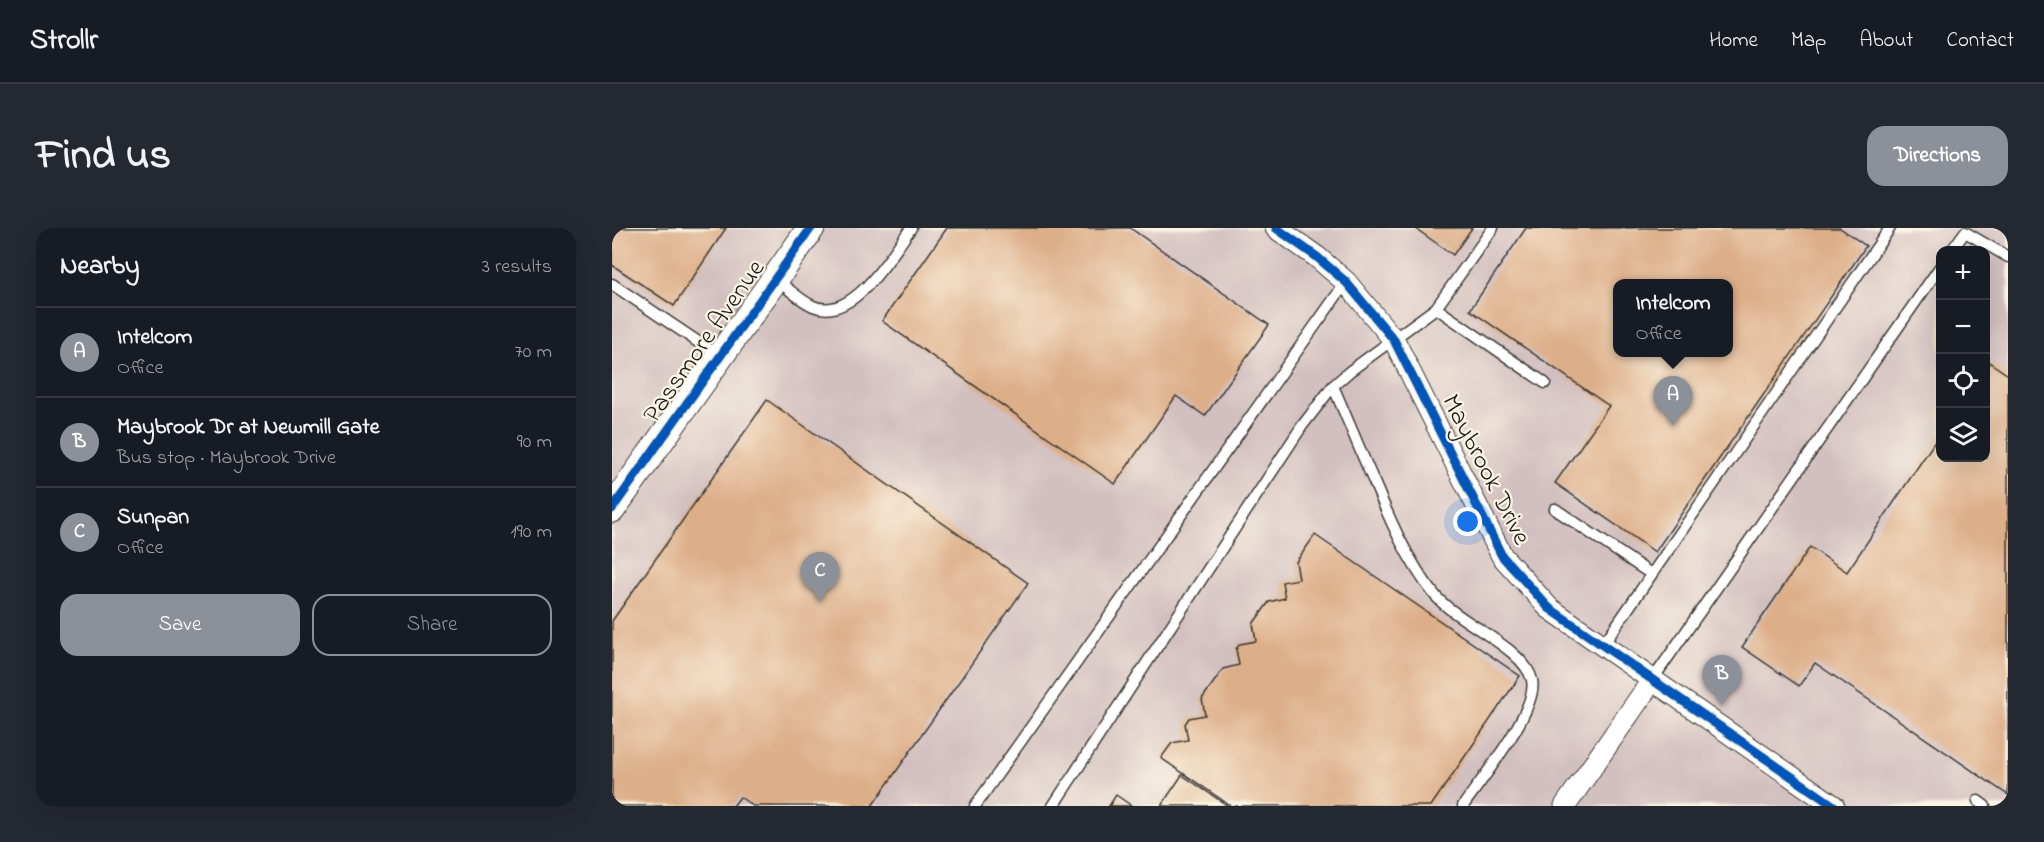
<!DOCTYPE html>
<meta charset="utf-8">
<style>
body{margin:0;font-family:"Indie Flower",sans-serif;background:#242831;color:#f1f3f6}
.controls{position:absolute;right:18px;top:18px;display:grid;overflow:hidden;border-radius:12px;box-shadow:0 6px 24px #0002}
.controls button{width:54px;height:54px;display:grid;place-items:center;padding:0;border:0;border-bottom:2px solid #363941;background:#171b24;color:#f1f3f6;font:30px sans-serif}
.you{position:absolute;left:856px;top:294px;width:21px;height:21px;margin:-15px;border:4px solid #fff;border-radius:50%;background:#1a73e8;box-shadow:0 0 0 9px #1a73e833}
.badge{display:grid;place-items:center;width:39px;height:39px;border-radius:50%;background:#8c9099;color:#fff;font-size:20px;font-weight:700}
.pin{position:absolute;translate:-50% -50px;filter:drop-shadow(0 2px 3px #0008)}
.pin::after{content:'';position:absolute;top:32px;width:21px;height:18px;background:inherit;clip-path:polygon(0 0,100% 0,50% 100%)}
.popup{position:absolute;left:1001px;top:51px;width:120px;height:78px;box-sizing:border-box;display:grid;place-content:center;border-radius:12px;background:#171b24;filter:drop-shadow(0 2px 4px #0005);font-size:20px;white-space:nowrap;color:#9ea1a6}
.popup b{font-size:22px;color:#f1f3f6}
.popup::after{content:'';position:absolute;left:50%;top:100%;margin-left:-12px;border:12px solid transparent;border-top-color:#171b24}
.list{margin:0;padding:0;list-style:none}
h2{display:flex;justify-content:space-between;align-items:center;height:78px;margin:0;padding:0 24px;font-size:26px}
h2 small{font-size:20px;font-weight:400;color:#9ea1a6}
.list li{display:grid;grid-template-columns:39px 1fr auto;gap:18px;align-items:center;box-sizing:border-box;height:90px;padding:0 24px;border-top:2px solid #363941}
.list b{display:block;font-size:22px;white-space:nowrap}
.list p{margin:0;font-size:20px;white-space:nowrap;color:#9ea1a6}
.list em{font-size:20px;font-style:normal;color:#9ea1a6}
.actions{display:flex;gap:12px;padding:18px 24px}
.actions a{flex:1;padding:14px 0;border:2px solid #8c9099;border-radius:18px;text-align:center;font-size:21px;color:#8c9099}
.actions .main{background:#8c9099;color:#fff}
.icon{flex:none;width:33px;height:33px;fill:none;stroke:currentColor;stroke-width:2;stroke-linecap:round;stroke-linejoin:round}
.map{position:relative;flex:none;width:1396px;height:578px;overflow:hidden;border-radius:18px}
header{display:flex;align-items:center;gap:36px;box-sizing:border-box;height:84px;padding:0 30px;background:#171b24;border-bottom:2px solid #363941}
header strong{font-size:28px}
nav{display:flex;gap:33px;margin-inline-start:auto;font-size:21px}
.intro{display:flex;align-items:center;justify-content:space-between;box-sizing:border-box;height:144px;padding:0 36px}
h1{margin:0;font-size:42px}
.button{padding:15px 27px;border-radius:18px;background:#8c9099;color:#fff;font-size:21px;font-weight:700}
main{display:flex;gap:36px;padding:0 36px}
aside{flex:1;background:#171b24;border-radius:18px;box-shadow:0 6px 24px #0002}
.map>svg:first-child{display:block}
</style>
<header>
<strong>Strollr</strong>
<nav><a>Home</a><a>Map</a><a>About</a><a>Contact</a></nav>
</header>
<div class="intro"><h1>Find us</h1><a class="button">Directions</a></div>
<main>
<aside>
<h2>Nearby<small>3 results</small></h2>
<ul class="list">
<li><span class="badge">A</span><div><b>Intelcom</b><p>Office</p></div><em>70 m</em></li>
<li><span class="badge">B</span><div><b>Maybrook Dr at Newmill Gate</b><p>Bus stop · Maybrook Drive</p></div><em>90 m</em></li>
<li><span class="badge">C</span><div><b>Sunpan</b><p>Office</p></div><em>190 m</em></li>
</ul>
<div class="actions"><a class="main">Save</a><a>Share</a></div>
</aside>
<div class="map">
<svg width="1396" height="578" viewBox="0 0 1396 578">
<rect width="100%" height="100%" fill="#fcf5e5"/>
<filter id="ink" filterUnits="userSpaceOnUse"><feTurbulence type="fractalNoise" baseFrequency=".0167" numOctaves="2"/><feDisplacementMap in="SourceGraphic" scale="12" xChannelSelector="R" yChannelSelector="G"/><feConvolveMatrix kernelMatrix="1 2 1 2 8 2 1 2 1" color-interpolation-filters="sRGB"/></filter>
<filter id="wash" filterUnits="userSpaceOnUse"><feTurbulence type="fractalNoise" baseFrequency=".008" numOctaves="4" result="noise"/><feDisplacementMap in="SourceGraphic" scale="24" xChannelSelector="R" yChannelSelector="G"/><feGaussianBlur stdDeviation="1.35" result="paint"/><feColorMatrix in="noise" values="0 0 0 0 0 0 0 0 0 0 0 0 0 0 0 0 0 1.4 0 .05"/><feComposite in="paint" operator="in"/></filter>
<g filter="url(#wash)">
<rect width="100%" height="100%" fill="#e7dfb9"/>
<!-- industrial -->
<path fill="#d2bfc0" fill-rule="evenodd" d="M0,0H1396V578H0V350L3,346L0,344ZM1328,22H1374V230H1328ZM1006,56H1116V124H1006Z"/>
<g id="blocks">
<!-- building -->
<g fill="#ddaf89" fill-rule="evenodd">
<path d="M0,0H114L62,78L0,37Z"/>
<path d="M335,0H518L657,97L593,188L564,168L503,256L270,93Z"/>
<path d="M803,0H860L841,27Z"/>
<path d="M914,0H1228L1254,18L1043,324L943,255L997,178L858,82ZM1006,56H1116V124H1006Z"/>
<path d="M1377,134L1396,147V567L1203,435L1187,458L1130,419L1198,319L1235,344L1328,206V230H1374V139Z"/>
<path d="M155,172L416,355L260,578H141L128,569L121,578H0V393Z"/>
<path d="M703,307L908,448L819,578H619L549,530L560,515L576,512L573,496L577,490L593,487L590,471L611,441L627,437L624,421L628,416L644,413L641,396L657,374L673,370L670,354L687,351L684,334Z"/>
<path d="M570,547L616,578H549Z"/>
<path d="M504,567L520,578H497Z"/>
</g>
</g>
</g>
<g filter="url(#ink)">
<use href="#blocks" fill-opacity="0" stroke="#3a3934" stroke-width="1.5"/>
<g fill="none" stroke-linecap="round" stroke-linejoin="round">
<!-- service casing -->
<g stroke="#3a3934" stroke-width="13">
<g id="service">
<path d="M1340,22L1353,4L1396,29"/>
<path d="M163,51C175,59 187,72 201,78C241,95 280,26 299,0"/>
<path d="M0,56L107,128"/>
<path d="M824,80L933,155"/>
<path d="M721,158C735,190 748,222 762,254C779,294 795,332 822,366C845,395 912,419 920,452C927,481 868,553 851,578"/>
<path d="M943,281L1039,346"/>
<path d="M991,417L1278,0"/>
<path d="M1041,451L1328,39"/>
<path d="M1366,573L1373,578"/>
<path d="M363,578L734,54"/>
<path d="M441,578L690,198L721,158L738,143L824,80L881,0"/>
</g>
</g>
<!-- minor casing -->
<g stroke="#3a3934" stroke-width="23">
<g id="minor">
<path d="M664,0L705,29L734,54L782,112L890,328L937,380L1222,578"/>
<path d="M953,578L1041,451"/>
</g>
</g>
<!-- tertiary casing -->
<g stroke="#3a3934" stroke-width="29">
<path id="tertiary" d="M0,281L199,0"/>
</g>
<!-- service -->
<use href="#service" stroke="#fff" stroke-width="10"/>
<!-- minor -->
<use href="#minor" stroke="#fff" stroke-width="21"/>
<!-- tertiary -->
<use href="#tertiary" stroke="#fff" stroke-width="27"/>
<!-- cycleway casing -->
<g stroke="#fcf5e5" stroke-width="13">
<g id="cycleway">
<path d="M664,0L705,29L734,54L782,112L890,328L937,380L1222,578"/>
<path d="M0,281L199,0"/>
</g>
</g>
<!-- cycleway -->
<use href="#cycleway" stroke="#0057b8" stroke-width="9"/>
</g>
</g>
<g text-anchor="middle" dominant-baseline="central" stroke-width="4.5" stroke-linejoin="round" paint-order="stroke">
<!-- street labels -->
<g font-size="26" fill="#1c1c1c" stroke="#fcf5e5">
<text transform="translate(93 114) rotate(-55)">Passmore Avenue</text>
<text transform="translate(873 242) rotate(63)">Maybrook Drive</text>
</g>
</g>
</svg>
<div class="controls">
<button>+</button>
<button>−</button>
<button><svg class="icon" aria-label="locate" viewBox="0 0 24 24"><circle cx="12" cy="12" r="6"/><path d="M12 2v4M12 18v4M2 12h4M18 12h4"/></svg></button>
<button><svg class="icon" aria-label="layers" viewBox="0 0 24 24"><path d="M12 4l9 5-9 5-9-5zM3 14l9 5 9-5"/></svg></button>
</div>
<div class="you"></div>
<div class="pin badge" style="left:1061px;top:198px">A</div>
<div class="popup"><b>Intelcom</b>Office</div>
<div class="pin badge" style="left:1110px;top:477px">B</div>
<div class="pin badge" style="left:208px;top:374px">C</div>
</div>
</main>
